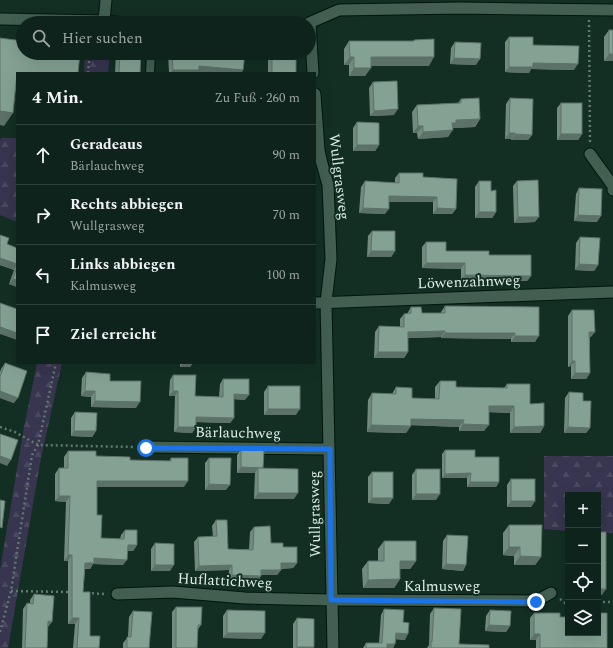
<!DOCTYPE html>
<html lang="de">
<meta charset="utf-8">
<style>
body{margin:0;font-family:Spectral,serif;background:#172b24;color:#f1f3f6}
.controls{position:absolute;right:12px;bottom:12px;display:grid;overflow:hidden;border-radius:0px;box-shadow:0 4px 16px #0002}
.controls button{width:36px;height:36px;display:grid;place-items:center;padding:0;border:0;border-bottom:1px solid #2e403a;background:#0e231b;color:#f1f3f6;font:20px sans-serif}
.stop{position:absolute;width:12px;height:12px;margin:-9px;border:3px solid #1a73e8;border-radius:50%;background:#fff}
.stop.end{background:#1a73e8;border-color:#fff;box-shadow:0 1px 4px #0008}
.list{margin:0;padding:0;list-style:none}
h2{display:flex;justify-content:space-between;align-items:center;height:52px;margin:0;padding:0 16px;font-size:17px}
h2 small{font-size:13px;font-weight:400;color:#9ba4a3}
.list li{display:grid;grid-template-columns:26px 1fr auto;gap:12px;align-items:center;box-sizing:border-box;height:60px;padding:0 16px;border-top:1px solid #2e403a}
.list b{display:block;font-size:15px;white-space:nowrap}
.list p{margin:0;font-size:13px;white-space:nowrap;color:#9ba4a3}
.list em{font-size:13px;font-style:normal;color:#9ba4a3}
.icon{flex:none;width:22px;height:22px;fill:none;stroke:currentColor;stroke-width:2;stroke-linecap:round;stroke-linejoin:round}
.map{position:relative;flex:none;width:613px;height:648px;overflow:hidden}
.search{position:absolute;background:#0e231b;box-shadow:0 4px 16px #0002;left:16px;top:16px;width:300px;height:44px;display:flex;align-items:center;gap:10px;box-sizing:border-box;padding:0 14px;border-radius:22px;color:#9ba4a3;font-size:15px}
.panel{position:absolute;background:#0e231b;box-shadow:0 4px 16px #0002;left:16px;top:72px;width:300px;height:292px;border-radius:0px}
.map>svg:first-child{display:block}
</style>
<div class="map">
<svg width="613" height="648" viewBox="0 0 613 648">
<defs>
<pattern id="forest-firs" width="22" height="20" patternUnits="userSpaceOnUse"><rect width="22" height="20" fill="#37354f"/><path d="M5 1l3.5 6h-7zM16 11l3.5 6h-7z" fill="#4a4960"/></pattern>
</defs>
<rect width="100%" height="100%" fill="#132f24"/>
<!-- forest -->
<g fill="url(#forest-firs)">
<path d="M85,53H110L108,73H84Z"/>
<path d="M1,138H17V222L0,215V141Z"/>
<path d="M37,363H62L41,458L8,648H0V570L24,427Z"/>
<path d="M544,456H613V533L598,532V495H568V531L544,529Z"/>
</g>
<g fill="none" stroke-linecap="round" stroke-linejoin="round">
<!-- service casing -->
<g stroke="#00160d" stroke-width="10">
<path id="service" d="M150,73L151,53"/>
</g>
<!-- minor casing -->
<g stroke="#00160d" stroke-width="13">
<g id="minor">
<path d="M0,19L104,21L127,23"/>
<path d="M104,21L106,0"/>
<path d="M309,23L339,10L460,8L613,10"/>
<path d="M310,23L313,73"/>
<path d="M315,94L319,150L321,160L328,185L329,209L331,259L326,302L333,648"/>
<path d="M590,154L613,186V190"/>
<path d="M315,303L613,292"/>
<path d="M146,447L329,449"/>
<path d="M117,594L173,592L245,598L331,600L536,601L551,593"/>
</g>
</g>
<!-- path -->
<g stroke="#61786f" stroke-width="2.5" stroke-dasharray="2 3" stroke-linecap="butt">
<path d="M589,20L590,143"/>
<path d="M88,73L90,53"/>
<path d="M17,100V96"/>
<path d="M0,427L15,432L38,445L135,447"/>
<path d="M11,591L70,592"/>
<path d="M87,593L106,594"/>
<path d="M560,599L565,603H568"/>
<path d="M598,602H613"/>
<path d="M0,632L11,591L32,455L38,445L56,363"/>
</g>
<!-- service -->
<use href="#service" stroke="#425f52" stroke-width="8"/>
<!-- minor -->
<use href="#minor" stroke="#425f52" stroke-width="11"/>
</g>
<!-- wall -->
<g fill="#728b7f">
<path d="M609,30H613V61H604V37Z"/>
<path d="M509,37L533,45L574,70L531,69L529,73L505,72V42Z"/>
<path d="M414,40L429,66H371L365,76H349V65H344V49L349,41H413Z"/>
<path d="M455,42L476,65L450,64L451,48Z"/>
<path d="M116,53H141L140,73H115Z"/>
<path d="M168,53H245L243,70L241,73H212L198,72L197,73H169Z"/>
<path d="M272,53L296,73H268V59Z"/>
<path d="M373,82L394,115L370,116L369,88Z"/>
<path d="M510,98L532,135L528,140H511V139H505L506,104Z"/>
<path d="M461,99L480,119L475,127L453,128L448,137L418,139L417,133H413L412,112L417,105L458,103Z"/>
<path d="M561,103L582,134L578,140H557V108Z"/>
<path d="M357,122L379,145L375,151H353V128Z"/>
<path d="M399,173L423,177L456,209L452,214H433V202H389L385,214L359,213L361,187L365,181L395,183V178Z"/>
<path d="M479,181L491,191L496,212L492,218H475V187Z"/>
<path d="M517,181L535,222L514,223L513,186Z"/>
<path d="M579,188L597,222L574,221L576,194Z"/>
<path d="M372,231L395,251L391,257H367L368,236Z"/>
<path d="M0,235L7,244L17,248V287L9,284L14,270L0,265Z"/>
<path d="M580,237L598,265L594,271L575,270L576,243Z"/>
<path d="M426,242L446,251L489,255L531,276L527,281L461,280V269L422,268V247Z"/>
<path d="M445,306L539,307L535,342H511V339L441,338V337L408,338V352L404,358H374L375,332L379,326L400,327V319L404,314H407L411,307L422,313H441V312Z"/>
<path d="M572,310L591,337H590V373L586,379H571V366L568,367V316Z"/>
<path d="M5,363L14,403L0,398V372L1,369Z"/>
<path d="M180,363H193L190,367H180Z"/>
<path d="M86,372L136,408L91,407V397L81,396L82,378Z"/>
<path d="M173,375L195,396L219,397L220,384L223,379L245,400L234,399V418L230,423L196,422V427L192,433L174,432L175,396H169L170,380Z"/>
<path d="M440,381L456,387L504,388L507,384L530,404L544,426L540,433H510V413L489,412L484,431H459V427L411,425L406,433L367,432L368,400L372,393L392,394L396,387L412,398L435,399V387Z"/>
<path d="M268,386L296,415H264V392Z"/>
<path d="M569,392L583,401L590,428L586,433H564L565,398Z"/>
<path d="M75,412L96,431L92,437L71,436V418Z"/>
<path d="M241,450L263,468L294,499H254L255,473H237V455Z"/>
<path d="M445,450L475,457L499,482L496,487H467V478H442V454Z"/>
<path d="M68,451L96,456L130,460L169,461L171,458L184,487H97V515L101,538L120,539L121,535L125,530L137,545L133,551H128L123,565L93,564L90,569H85L83,592L90,636L99,648H73L75,624H68V561H64L66,502L55,501V474L59,468H64V457Z"/>
<path d="M209,458L226,490H205V463Z"/>
<path d="M416,469L436,500H412V475Z"/>
<path d="M372,472L389,504L368,503V477Z"/>
<path d="M511,479L535,501L531,507H507V485Z"/>
<path d="M216,520L228,549H249L250,532L254,527L271,543L283,547L297,563L293,568L281,569V570L277,575H261L258,581L228,580L229,570L195,571L194,542L198,537H213L212,526Z"/>
<path d="M509,525L541,557L535,565H514V556L503,555V533Z"/>
<path d="M447,535L466,565L463,571L442,569L443,541Z"/>
<path d="M384,541L416,561L410,569H400V579L394,588H363L362,569L368,561H378V549Z"/>
<path d="M155,543L170,571H151V549Z"/>
<path d="M34,594L48,627L47,648H22L23,609L27,603L30,604V600Z"/>
<path d="M176,607L201,625L198,629L197,648H172V612Z"/>
<path d="M434,608L459,644L489,648H427L429,645L430,614Z"/>
<path d="M384,609L403,622L405,640L396,639L395,644L393,648H363L366,643H379L381,615Z"/>
<path d="M227,610L261,639L223,638V616Z"/>
<path d="M490,610L510,626L506,632L485,631L486,616Z"/>
<path d="M133,611L149,648H123V643L128,637L129,617Z"/>
<path d="M534,613L560,617L607,648H536V640H530V618Z"/>
<path d="M297,618L314,647L313,648H293V624Z"/>
</g>
<!-- shaded-wall -->
<g fill="#5c7168">
<path d="M609,54H613V61H604Z"/>
<path d="M350,57H354L349,65H344Z"/>
<path d="M371,57H434L429,66H365Z"/>
<path d="M454,58L480,59L476,65L450,64Z"/>
<path d="M533,63L578,64L574,70L531,69L529,73L505,72L509,67Z"/>
<path d="M199,66L243,70L241,73H212L198,72L197,73H170L173,70Z"/>
<path d="M354,68H371L365,76H349Z"/>
<path d="M17,77V91L8,90Z"/>
<path d="M398,109L394,115L370,116L374,111Z"/>
<path d="M0,111L13,113L4,126L0,125Z"/>
<path d="M480,119L475,127L453,128V130L448,137L418,139L423,132L452,123L456,120Z"/>
<path d="M418,126H423L417,133H413Z"/>
<path d="M509,133H515L511,139H505Z"/>
<path d="M515,134L532,135L528,140H511Z"/>
<path d="M561,134H582L578,140H557Z"/>
<path d="M357,145H379L375,151H353Z"/>
<path d="M389,196L437,197L433,202H385Z"/>
<path d="M363,208L389,209L385,214L359,213Z"/>
<path d="M437,208L456,209L452,214H433Z"/>
<path d="M479,212H496L492,218H475Z"/>
<path d="M578,215L601,216L597,222L574,221Z"/>
<path d="M518,217H539L535,222L514,223Z"/>
<path d="M371,251H395L391,257H367Z"/>
<path d="M0,258L17,264V265L14,270L0,265Z"/>
<path d="M426,263H465L461,269L422,268Z"/>
<path d="M579,264L598,265L594,271L575,270Z"/>
<path d="M465,275L531,276L527,281L461,280Z"/>
<path d="M13,279L17,280V287L9,284Z"/>
<path d="M0,327L17,333V340L0,334Z"/>
<path d="M445,331L441,337L404,338L408,332Z"/>
<path d="M589,332H595L591,337H586Z"/>
<path d="M445,333H515L511,339L441,338Z"/>
<path d="M515,336H539L535,342H511Z"/>
<path d="M378,352H408L404,358H374Z"/>
<path d="M572,361H575L571,366L568,367Z"/>
<path d="M184,363H193L190,367H180Z"/>
<path d="M575,373H590L586,379H571Z"/>
<path d="M0,391L18,398L14,403L0,398Z"/>
<path d="M85,391H95L91,397L81,396Z"/>
<path d="M173,391H178L175,396H169Z"/>
<path d="M234,394L249,395L245,400L231,399Z"/>
<path d="M95,401L140,402L136,408L91,407Z"/>
<path d="M489,406H514L510,413L485,412Z"/>
<path d="M268,409H300L296,415H264Z"/>
<path d="M196,417L234,418L230,423L193,422Z"/>
<path d="M411,419L464,420L459,427L407,425Z"/>
<path d="M463,424L489,425L484,431H459Z"/>
<path d="M371,425L411,426L406,433L367,432Z"/>
<path d="M544,426L540,433H510L514,427Z"/>
<path d="M178,427H196L192,433L174,432Z"/>
<path d="M568,427L590,428L586,433H564Z"/>
<path d="M74,431H96L92,437L71,436Z"/>
<path d="M0,456L11,460L7,466L0,463Z"/>
<path d="M241,467L263,468L259,473L258,468L255,473H237Z"/>
<path d="M471,473L467,478H442L445,474Z"/>
<path d="M97,481H188L184,487H94Z"/>
<path d="M470,482H499L496,487H467Z"/>
<path d="M209,484L230,485L226,490H205Z"/>
<path d="M258,493H298L294,499H254Z"/>
<path d="M416,494H440L436,500H412Z"/>
<path d="M59,496H70L66,502L55,501Z"/>
<path d="M372,498H393L389,504L368,503Z"/>
<path d="M511,501H535L531,507H507Z"/>
<path d="M128,545H137L133,551H124Z"/>
<path d="M509,547H520L514,556L503,555Z"/>
<path d="M68,555H72L68,561H64Z"/>
<path d="M520,556L541,557L535,565H514Z"/>
<path d="M94,558L127,560L123,565L93,564L90,569L81,568L85,563Z"/>
<path d="M400,561H416L410,569H394Z"/>
<path d="M281,563H297L293,568L277,569Z"/>
<path d="M446,564L466,565L463,571L442,569Z"/>
<path d="M155,565H174L170,571H151Z"/>
<path d="M232,565L229,570L195,571L199,566Z"/>
<path d="M261,570H281L277,575H258Z"/>
<path d="M232,575L261,576L258,581L228,580Z"/>
<path d="M400,579L394,588H363L368,580Z"/>
<path d="M598,589H606L602,595H598Z"/>
<path d="M72,618H79L75,624H68Z"/>
<path d="M48,621L52,622L48,627Z"/>
<path d="M489,625L510,626L506,632L485,631Z"/>
<path d="M227,633H265L261,639L223,638Z"/>
<path d="M396,633L408,634L405,640L392,639Z"/>
<path d="M534,634H540L536,640H530Z"/>
<path d="M387,644H395L393,648H384Z"/>
<path d="M297,647H314L313,648H296Z"/>
</g>
<!-- building -->
<g fill="#84a294" stroke="#5c7168">
<rect x="609" y="30" width="4" height="24"/>
<path d="M509,37H533V45L579,46L578,64L533,63V67H509Z"/>
<path d="M0,38L23,41V53H80L78,73H17L13,113L0,111Z"/>
<path d="M434,39V57H371V68H354V57H350L349,41H414V40Z"/>
<path d="M455,42L481,43L480,59L454,58Z"/>
<path d="M120,53H141L140,73H119Z"/>
<path d="M172,53H245L243,70L199,66V70H173Z"/>
<path d="M272,53L296,54V73H272Z"/>
<path d="M397,81L398,109L374,111L373,82Z"/>
<path d="M479,98L480,119L456,120V123H452L453,130L423,132V126H418L417,105L461,103V99Z"/>
<path d="M510,98L533,99L532,135L515,134V133H509Z"/>
<rect x="561" y="103" width="21" height="31"/>
<path d="M357,122L379,123V145H357Z"/>
<path d="M399,173H423V177L457,179L456,209L437,208V197L389,196V209L363,208L365,181L399,183Z"/>
<path d="M538,180L539,217H518L517,181Z"/>
<path d="M479,181H491V191L496,190V212H479Z"/>
<path d="M579,188L602,189L601,216L578,215Z"/>
<path d="M372,231H395V251H371Z"/>
<path d="M0,235L9,238L7,244L17,248V264L0,258Z"/>
<path d="M580,237L600,238L598,265L579,264Z"/>
<path d="M426,242H446V251H489V255H531V276L465,275V263H426Z"/>
<path d="M17,267V280L13,279Z"/>
<path d="M0,303L17,309V333L0,327Z"/>
<path d="M445,306L539,307V336H515V333H445V331L408,332V352H378L379,326L404,327V314L411,313V307H421L422,313H445Z"/>
<path d="M572,310H594L595,332H589L590,373H575V361H572Z"/>
<path d="M5,363L27,371L18,398L0,391V377Z"/>
<path d="M86,372L110,374V381H141L140,402L95,401V391H85Z"/>
<path d="M173,375H196L195,396L223,397V379H249V395L234,394V418L196,417V427H178V391H173Z"/>
<path d="M440,381H456V387L507,388V384H530V404L544,403V426L514,427V406H489V425L463,424L464,420L411,419V426L371,425L372,393L396,394V387L412,388V398L439,399Z"/>
<rect x="268" y="386" width="32" height="23"/>
<path d="M569,392L583,393V401H591L590,428L568,427Z"/>
<path d="M75,412L97,413L96,431H74Z"/>
<path d="M0,434L18,440L11,460L0,456Z"/>
<path d="M241,450H264L263,468L241,467Z"/>
<path d="M445,450H475V457H499V482H470L471,473L445,474Z"/>
<path d="M68,451H96V456L130,457V460L171,461V458H188V481H97V515H102L101,538L124,539L125,530H137V545H128L127,560L94,558V563H85L83,592H90V636H100L99,648H77L79,618H72V555H68L70,496H59V468H68Z"/>
<path d="M209,458H231L230,485L209,484Z"/>
<path d="M258,468L298,469V493H258Z"/>
<rect x="416" y="469" width="24" height="25"/>
<rect x="372" y="472" width="21" height="26"/>
<rect x="511" y="479" width="24" height="22"/>
<path d="M0,500L5,501L2,528L0,527Z"/>
<path d="M216,520H227L228,549L253,550L254,527L270,526L271,543H283V547H297V563H281V570H261V576L232,575V565L199,566L198,537L217,536Z"/>
<path d="M509,525H542L541,557L520,556V547H509Z"/>
<rect x="598" y="532" width="8" height="57"/>
<path d="M447,535L468,536L466,565L446,564Z"/>
<path d="M384,541H416V561H400V579L368,580V561H384Z"/>
<path d="M155,543L174,544V565H155Z"/>
<path d="M34,594L54,596L52,622L48,621L47,648H25L27,603L33,604Z"/>
<path d="M176,607H202L201,625H198L197,648H176Z"/>
<path d="M434,608L461,609L459,644L489,645V648H431V641L432,642Z"/>
<path d="M384,609L404,610L403,622L409,623L408,634L396,633L395,644H387V648H366V643H382Z"/>
<path d="M227,610L265,611V633H227Z"/>
<path d="M490,610L511,611L510,626L489,625Z"/>
<path d="M133,611L152,612L149,648H127V637H131Z"/>
<path d="M534,613H560V617H568V633H598V613H607V648H540V634H534Z"/>
<path d="M297,618L314,619V647H297Z"/>
</g>
<g fill="none" stroke-linecap="round" stroke-linejoin="round">
<!-- route -->
<path stroke="#1a73e8" stroke-width="5" d="M146,448L330,449L331,600L536,602"/>
</g>
<g text-anchor="middle" dominant-baseline="central" stroke-width="4" stroke-linejoin="round" paint-order="stroke">
<!-- street labels -->
<g font-size="15" fill="#ddede6" stroke="#132f24">
<text transform="translate(339 177) rotate(83)">Wullgrasweg</text>
<text transform="translate(469 282) rotate(-2)">Löwenzahnweg</text>
<text transform="translate(238 433) rotate(1)">Bärlauchweg</text>
<text transform="translate(315 514) rotate(-91)">Wullgrasweg</text>
<text transform="translate(225 581) rotate(3)">Huflattichweg</text>
<text x="442" y="586">Kalmusweg</text>
</g>
</g>
</svg>
<div class="controls">
<button>+</button>
<button>−</button>
<button><svg class="icon" aria-label="locate" viewBox="0 0 24 24"><circle cx="12" cy="12" r="6"/><path d="M12 2v4M12 18v4M2 12h4M18 12h4"/></svg></button>
<button><svg class="icon" aria-label="layers" viewBox="0 0 24 24"><path d="M12 4l9 5-9 5-9-5zM3 14l9 5 9-5"/></svg></button>
</div>
<div class="stop" style="left:146px;top:448px"></div>
<div class="stop end" style="left:536px;top:602px"></div>
<div class="search"><svg class="icon" aria-label="search" viewBox="0 0 24 24"><circle cx="10" cy="10" r="6"/><path d="M15 15l6 6"/></svg>Hier suchen</div>
<section class="panel">
<h2>4 Min.<small>Zu Fuß · 260 m</small></h2>
<ul class="list">
<li><svg class="icon" aria-label="ahead" viewBox="0 0 24 24"><path d="M12 20V5M6 11l6-6 6 6"/></svg><div><b>Geradeaus</b><p>Bärlauchweg</p></div><em>90 m</em></li>
<li><svg class="icon" aria-label="right" viewBox="0 0 24 24"><path d="M7 20v-9h11M14 6l5 5-5 5"/></svg><div><b>Rechts abbiegen</b><p>Wullgrasweg</p></div><em>70 m</em></li>
<li><svg class="icon" aria-label="left" viewBox="0 0 24 24"><path d="M17 20v-9H6M10 6l-5 5 5 5"/></svg><div><b>Links abbiegen</b><p>Kalmusweg</p></div><em>100 m</em></li>
<li><svg class="icon" aria-label="arrive" viewBox="0 0 24 24"><path d="M6 21V4h12l-3 4 3 4H6"/></svg><div><b>Ziel erreicht</b></div></li>
</ul>
</section>
</div>
